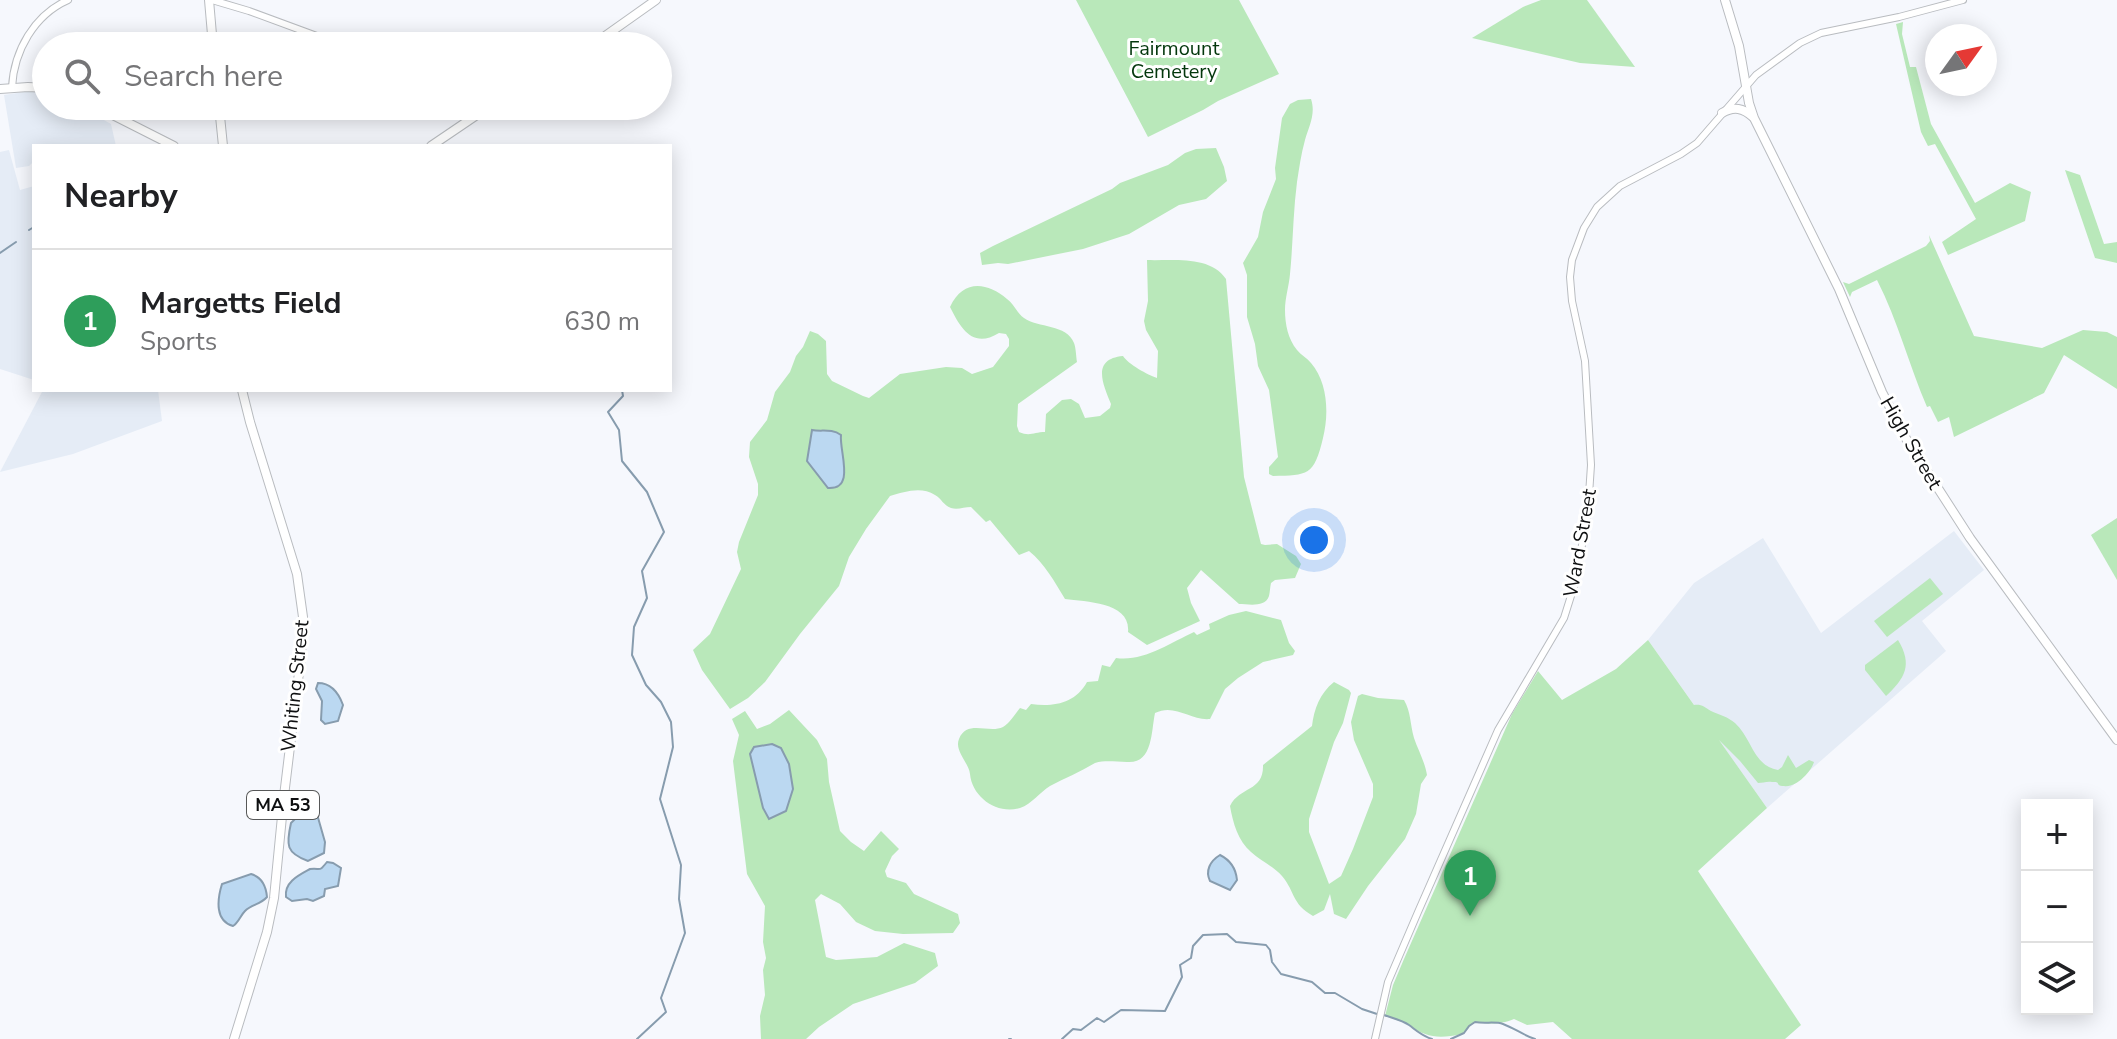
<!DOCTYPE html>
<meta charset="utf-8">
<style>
body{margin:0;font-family:"Nunito Sans",sans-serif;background:#f6f6f6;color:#202124}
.controls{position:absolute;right:24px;bottom:24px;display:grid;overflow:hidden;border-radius:0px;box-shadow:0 4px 20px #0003}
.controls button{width:72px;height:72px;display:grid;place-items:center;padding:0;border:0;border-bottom:2px solid #e0e0e0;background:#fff;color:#202124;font:40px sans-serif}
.compass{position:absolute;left:1925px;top:24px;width:72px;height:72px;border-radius:50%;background:#fff;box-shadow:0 4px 20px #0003;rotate:57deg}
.you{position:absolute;left:1314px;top:540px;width:28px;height:28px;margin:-20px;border:6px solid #fff;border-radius:50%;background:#1a73e8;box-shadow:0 0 0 12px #1a73e833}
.badge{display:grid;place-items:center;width:52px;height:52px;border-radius:50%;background:#756900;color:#fff;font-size:26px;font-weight:700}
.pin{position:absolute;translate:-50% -66px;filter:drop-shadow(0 2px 4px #0008)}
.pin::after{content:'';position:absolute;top:42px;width:28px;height:24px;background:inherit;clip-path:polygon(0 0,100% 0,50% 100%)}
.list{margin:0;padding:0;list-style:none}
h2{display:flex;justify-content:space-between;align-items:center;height:104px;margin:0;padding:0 32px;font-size:34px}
h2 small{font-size:26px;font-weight:400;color:#757577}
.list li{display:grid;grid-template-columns:52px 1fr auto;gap:24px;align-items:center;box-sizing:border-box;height:144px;padding:0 32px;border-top:2px solid #e0e0e0}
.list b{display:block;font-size:30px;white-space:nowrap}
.list p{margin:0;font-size:26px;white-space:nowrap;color:#757577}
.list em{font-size:26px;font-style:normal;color:#757577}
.icon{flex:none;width:44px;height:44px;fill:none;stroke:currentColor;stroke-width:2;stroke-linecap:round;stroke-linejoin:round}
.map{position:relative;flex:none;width:2117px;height:1039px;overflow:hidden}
.search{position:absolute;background:#fff;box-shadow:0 4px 20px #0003;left:32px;top:32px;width:640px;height:88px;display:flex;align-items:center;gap:20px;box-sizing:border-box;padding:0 28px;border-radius:44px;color:#757577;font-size:30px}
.panel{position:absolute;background:#fff;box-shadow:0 4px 20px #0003;left:32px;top:144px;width:640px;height:248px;border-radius:0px}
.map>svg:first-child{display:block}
</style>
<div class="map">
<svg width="2117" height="1039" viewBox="0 0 2117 1039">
<rect width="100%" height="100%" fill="#f6f8fd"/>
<!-- built -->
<g fill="#e5ecf6">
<path d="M31,91L46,92V106H79L111,124L116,146H34V161L29,166L16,168L4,95Z"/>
<path d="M9,150L20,190L34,186V380L0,369V152Z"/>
<path d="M43,390H158L162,421L73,454L0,472Z"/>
<path d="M1954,531L1984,570L1922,621L1946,651L1767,808L1648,640L1694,583L1763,538L1821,633Z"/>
</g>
<!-- green -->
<g fill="#b9e8ba">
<path d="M1076,0H1239L1279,74L1218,101L1203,110L1148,137Z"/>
<path d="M1541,0H1587L1635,67L1580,63L1472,38L1523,7Z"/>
<path d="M1903,22L1902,34L1910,67H1916L1931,124L1975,203L2010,183L2031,192L2025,221L1948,255L1942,242L1976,219L1935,144L1928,146L1921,132L1896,24Z"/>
<path d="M1311,99C1316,114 1309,126 1305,140C1301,154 1299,169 1297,182C1293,213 1293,244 1290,274C1289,286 1285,298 1285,310C1285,324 1288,339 1297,350C1301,355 1307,358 1311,363C1328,383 1329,414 1323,438C1314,476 1308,475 1273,476L1269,474V467L1278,457L1269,390L1258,366L1255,344L1247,317V275L1243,263L1258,237L1263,212L1276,179L1275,168L1282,118L1290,104L1298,100Z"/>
<path d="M1216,148L1224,167L1227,181L1206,199L1179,205L1129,234L1083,249L1008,264L998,263L982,265L980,253L993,246L1112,189L1120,183L1168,165L1185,153L1196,149Z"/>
<path d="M2065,170L2080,175L2104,244L2117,242V263L2095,258Z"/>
<path d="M1929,235L1974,336L2042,348L2083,330L2107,332L2117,337V389L2064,355L2044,393L1954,437L1949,417L1938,422L1930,406L1927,407C1909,365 1898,321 1877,280L1852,292L1850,297L1843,282L1849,284L1926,246L1930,241Z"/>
<path d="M1147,260C1172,261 1210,255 1226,279L1244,477L1261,544L1265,545L1277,544L1296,556L1301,564L1295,578L1275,580L1271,583C1270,587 1270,592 1269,596C1265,608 1248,604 1239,604L1201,570L1187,588L1191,603L1200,621L1147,645L1128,632C1131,602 1087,602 1065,599C1054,581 1045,564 1029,551L1019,555L990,520L986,522L971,507C964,507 958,510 951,508C943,505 942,499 935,495C921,486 904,492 890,496L866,529L849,557L839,586L800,634L765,682L748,698L730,709L702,670L693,650L710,634L741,569L737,552L739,542L758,495V484L749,457L750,442L767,420L775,392L790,372L796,356L803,347L810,331L818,334L826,341L827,374L832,381L863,396L869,398L900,374L946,367L962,368L972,374L993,367L1009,346V339L1006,334L999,333C973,349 961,329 950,307C963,279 987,282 1007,299C1014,304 1017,313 1024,318C1038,328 1067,324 1074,343C1076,348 1076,356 1077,362L1018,404L1017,426L1019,432C1030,437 1034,432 1045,432L1046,414L1062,400L1071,399L1079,404L1085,418L1100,416L1110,408L1111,404C1103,384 1091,359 1123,356C1128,364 1148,375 1157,378L1158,351L1146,330L1144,321L1148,301Z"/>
<path d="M2117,518V580L2091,535Z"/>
<path d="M1930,578L1943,594L1887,637L1874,621Z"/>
<path d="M1246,611L1281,620L1289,643L1295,651L1293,655L1263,662L1238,678L1225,689L1210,719C1191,721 1175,703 1155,713C1151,732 1153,764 1127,762C1115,762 1106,760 1095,763C1080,772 1065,778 1050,786C1040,792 1032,804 1020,808C997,815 972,797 970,774C969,763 954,751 959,739C967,719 989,734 1003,727C1010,723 1015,714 1020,708L1026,710L1031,704C1053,707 1075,704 1087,682L1098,681L1102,665L1110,667L1116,658C1143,662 1170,643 1194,632L1197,635L1210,629L1209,624L1229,615Z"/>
<path d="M1648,640L1694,705C1702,704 1704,707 1711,711C1720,715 1728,717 1735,723C1752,738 1753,766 1778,770L1782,767L1788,755L1796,768L1809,760L1814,762C1811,772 1796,788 1784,786C1773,785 1783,782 1772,782C1767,781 1763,783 1758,783L1740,761L1719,740L1767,808L1698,871L1801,1025L1785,1039H1572L1553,1022L1527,1025L1514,1019C1499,1025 1489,1024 1475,1022C1469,1026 1468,1031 1462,1034C1439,1039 1427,1038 1409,1025C1402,1021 1393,1019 1385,1016L1393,985L1404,959L1512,714L1538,671L1562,700L1616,669Z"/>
<path d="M1898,640C1913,665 1905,678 1886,696L1865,670V665Z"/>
<path d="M1334,682L1349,690L1351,693L1343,723L1334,742L1309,819V832L1329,884L1341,876L1353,849L1373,797V784L1354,740L1351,722L1358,696L1362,694L1378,698L1404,700C1411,712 1410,724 1414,738C1418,750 1425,762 1427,775L1421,784L1416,814L1405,839L1368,886L1346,919L1334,914L1330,894L1324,910L1313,916C1291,903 1296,893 1282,876C1273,866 1261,861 1251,852C1238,841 1233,823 1230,806C1240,786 1264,792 1263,765L1312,726C1314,709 1320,693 1334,682Z"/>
<path d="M789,710L817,740L827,759L829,782L840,831L851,842L864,851L881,831L899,849L892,856L885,871L887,877L906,883L914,894L958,914L960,923L953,933L903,934L875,931L856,922L840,904L821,894L815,900L826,957L836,960L877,957L904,943L935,953L938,966L915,983L853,1004L819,1027L806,1039H761L760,1016L765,995L763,970L766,958L763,942L765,906L747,874L733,761L739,735L732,719L745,711L757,729L770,724Z"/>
</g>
<!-- water -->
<g fill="#bbd8f1" stroke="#879cae" stroke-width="2">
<path d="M812,430C822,432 831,428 841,435C839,451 856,490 828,488L807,461Z"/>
<path d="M318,683C332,683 339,694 343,705L338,721L325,724L321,720L322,701L316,689Z"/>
<path d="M772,744L781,748L789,764L793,789L786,811L769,819L763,808L750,754L754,747Z"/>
<path d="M308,812L317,814L325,842L324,853L308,861C286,853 286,845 291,823L296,818Z"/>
<path d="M1220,855C1230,860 1236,869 1237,880L1230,890L1210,881C1205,871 1210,861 1220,855Z"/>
<path d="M327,862L333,863L341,868L338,886L325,889L324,896L313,901L307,899L292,901L286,897C284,882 299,875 310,869C322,868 319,872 327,862Z"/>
<path d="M251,874C262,877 266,886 267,897C260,905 252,904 245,911C240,916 239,922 233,926C215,921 217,900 222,884Z"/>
</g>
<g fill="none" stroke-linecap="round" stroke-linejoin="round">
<!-- stream -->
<g stroke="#879cae" stroke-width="2">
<path d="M29,230L34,227"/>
<path d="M0,253L16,242"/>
<path d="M622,390L623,396L608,412L619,430L622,461L647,492L664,532L642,571L647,598L634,627L632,655L646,685L661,702L671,722L673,747L660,799L681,865L679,899L685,933L661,998L666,1012L637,1039"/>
<path d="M1384,1015C1392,1018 1402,1020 1409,1025C1417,1031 1422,1036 1432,1039"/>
<path d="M1009,1039H1011"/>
<path d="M1062,1039L1073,1029L1081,1030L1097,1018L1104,1022L1121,1010L1165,1011L1182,977L1180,965L1191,958L1193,946L1203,935L1227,934L1236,942L1266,945L1270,950L1272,962L1281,974L1312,982L1325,993H1335L1362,1009L1377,1014"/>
<path d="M1451,1039L1464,1033L1469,1026L1475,1022C1485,1024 1495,1021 1503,1024C1514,1028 1523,1035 1535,1039"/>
</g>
<!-- minor casing -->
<g stroke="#b9bcc0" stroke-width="8">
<g id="minor">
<path d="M212,0L249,11L344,46"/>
<path d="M12,87C14,51 34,15 68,0"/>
<path d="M1375,1039L1388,982L1418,912L1498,730L1564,618L1576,580L1588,510L1591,465L1585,361L1572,301L1570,277L1572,260L1584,228L1597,207L1620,186L1681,154L1697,143L1756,75L1800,43L1821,33L1899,17L1963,0"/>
</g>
</g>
<!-- major casing -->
<g stroke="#b9bcc0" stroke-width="10">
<g id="major">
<path d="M209,0L213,46"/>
<path d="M1725,0L1739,46L1749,103L1754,118L1839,289L1882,392L1905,437L1970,538L2117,740"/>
<path d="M591,46L656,0"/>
<path d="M0,89L28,87L46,88"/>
<path d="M95,106L174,146"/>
<path d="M219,106L223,146"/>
<path d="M1722,113C1734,106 1743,108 1753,117"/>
<path d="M431,146L490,106"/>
<path d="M234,1039L267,932L274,898L284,796L301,656L303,617L297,574L250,422L242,390"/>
</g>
</g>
<!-- minor -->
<use href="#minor" stroke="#fff" stroke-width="6"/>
<!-- major -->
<use href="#major" stroke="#fff" stroke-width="8"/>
</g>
<g text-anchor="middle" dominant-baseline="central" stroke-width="6" stroke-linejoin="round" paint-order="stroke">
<!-- shield labels -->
<rect fill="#fff" stroke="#575858" stroke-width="2" x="247" y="791" width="72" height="28" rx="6"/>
<g font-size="18" font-weight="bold" fill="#0f1011">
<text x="283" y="805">MA 53</text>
</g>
<!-- park labels -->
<g font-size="20" fill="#03370c" stroke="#fff">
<text x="1174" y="48">Fairmount<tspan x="1174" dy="23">Cemetery</tspan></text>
</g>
<!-- street labels -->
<g font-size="20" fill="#0f1011" stroke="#fff">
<text transform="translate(1911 443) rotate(60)">High Street</text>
<text transform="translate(1580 543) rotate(-80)">Ward Street</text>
<text transform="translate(295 686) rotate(-84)">Whiting Street</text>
</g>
</g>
</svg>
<div class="controls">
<button>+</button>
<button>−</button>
<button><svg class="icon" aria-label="layers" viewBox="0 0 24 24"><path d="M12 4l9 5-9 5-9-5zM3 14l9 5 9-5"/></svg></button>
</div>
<svg class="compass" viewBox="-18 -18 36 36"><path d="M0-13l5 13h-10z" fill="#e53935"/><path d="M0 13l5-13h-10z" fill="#757577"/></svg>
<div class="you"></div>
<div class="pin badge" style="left:1470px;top:916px;background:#2e9e5b">1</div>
<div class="search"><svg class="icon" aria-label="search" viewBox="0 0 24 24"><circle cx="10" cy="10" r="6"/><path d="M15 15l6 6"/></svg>Search here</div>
<section class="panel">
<h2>Nearby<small></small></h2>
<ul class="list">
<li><span class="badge" style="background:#2e9e5b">1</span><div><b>Margetts Field</b><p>Sports</p></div><em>630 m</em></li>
</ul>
</section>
</div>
